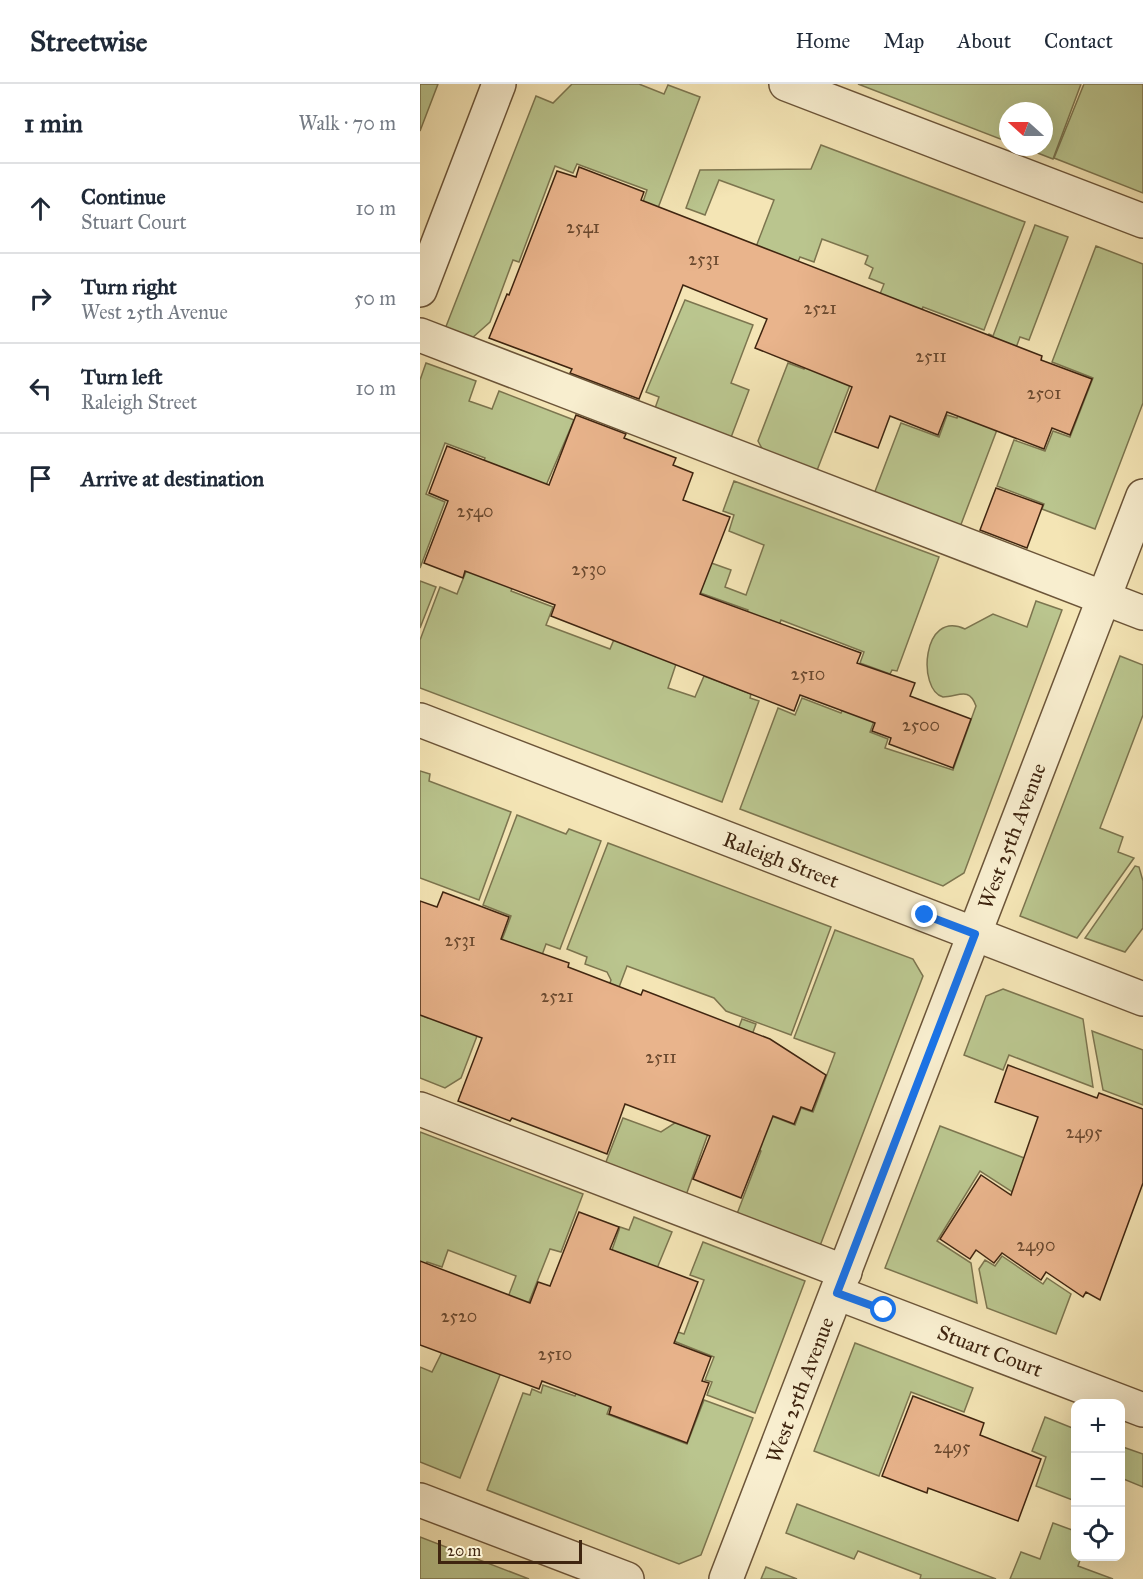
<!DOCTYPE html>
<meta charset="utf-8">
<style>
body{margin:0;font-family:"IM FELL Great Primer",serif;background:#f2f2f3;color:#1f2937}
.controls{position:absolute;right:18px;bottom:18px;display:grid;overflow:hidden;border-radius:12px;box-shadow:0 6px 24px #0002}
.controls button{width:54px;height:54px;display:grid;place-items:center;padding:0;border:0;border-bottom:2px solid #e0e1e3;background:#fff;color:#1f2937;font:30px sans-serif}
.compass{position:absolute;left:579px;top:18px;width:54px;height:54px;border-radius:50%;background:#fff;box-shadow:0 6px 24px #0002;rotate:291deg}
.scale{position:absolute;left:18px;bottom:15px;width:144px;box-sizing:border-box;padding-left:6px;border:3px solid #3f2510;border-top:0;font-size:16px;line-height:21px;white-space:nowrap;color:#3f2510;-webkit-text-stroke:4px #f8eecf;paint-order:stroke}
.stop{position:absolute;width:18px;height:18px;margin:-14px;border:4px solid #1a73e8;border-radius:50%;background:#fff}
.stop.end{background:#1a73e8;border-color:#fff;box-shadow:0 2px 6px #0008}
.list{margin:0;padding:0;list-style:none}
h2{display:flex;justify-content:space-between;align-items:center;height:78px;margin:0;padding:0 24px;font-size:26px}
h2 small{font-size:20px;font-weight:400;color:#747a83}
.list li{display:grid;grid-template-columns:39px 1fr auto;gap:18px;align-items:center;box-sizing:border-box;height:90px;padding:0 24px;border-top:2px solid #e0e1e3}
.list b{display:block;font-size:22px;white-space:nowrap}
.list p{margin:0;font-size:20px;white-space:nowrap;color:#747a83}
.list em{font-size:20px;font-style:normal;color:#747a83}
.icon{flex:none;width:33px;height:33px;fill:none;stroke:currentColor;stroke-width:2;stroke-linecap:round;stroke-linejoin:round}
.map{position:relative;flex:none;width:723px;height:1495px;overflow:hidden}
header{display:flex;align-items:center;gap:36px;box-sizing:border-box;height:84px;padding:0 30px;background:#fff;border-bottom:2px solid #e0e1e3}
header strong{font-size:28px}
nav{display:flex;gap:33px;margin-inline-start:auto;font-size:21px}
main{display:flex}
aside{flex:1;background:#fff}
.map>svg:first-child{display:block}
</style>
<header>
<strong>Streetwise</strong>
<nav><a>Home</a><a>Map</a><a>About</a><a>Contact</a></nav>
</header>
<main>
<aside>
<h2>1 min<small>Walk · 70 m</small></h2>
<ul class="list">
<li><svg class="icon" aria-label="ahead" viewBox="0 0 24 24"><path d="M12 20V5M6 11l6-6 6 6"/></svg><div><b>Continue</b><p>Stuart Court</p></div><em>10 m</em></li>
<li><svg class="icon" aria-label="right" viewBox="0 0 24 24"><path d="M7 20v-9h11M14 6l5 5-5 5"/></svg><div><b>Turn right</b><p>West 25th Avenue</p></div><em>50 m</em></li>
<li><svg class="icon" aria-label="left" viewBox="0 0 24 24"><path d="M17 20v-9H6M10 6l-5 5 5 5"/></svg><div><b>Turn left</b><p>Raleigh Street</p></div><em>10 m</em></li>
<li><svg class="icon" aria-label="arrive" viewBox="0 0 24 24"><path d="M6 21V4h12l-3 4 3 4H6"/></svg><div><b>Arrive at destination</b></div></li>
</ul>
</aside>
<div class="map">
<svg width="723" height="1495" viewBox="0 0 723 1495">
<rect width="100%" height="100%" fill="#f4e5b5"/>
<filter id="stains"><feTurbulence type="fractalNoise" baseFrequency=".00333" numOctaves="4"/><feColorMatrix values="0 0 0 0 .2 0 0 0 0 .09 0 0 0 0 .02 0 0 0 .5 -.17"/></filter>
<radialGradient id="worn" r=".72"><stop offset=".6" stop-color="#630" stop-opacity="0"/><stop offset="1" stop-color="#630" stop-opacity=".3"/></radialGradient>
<!-- green -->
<g fill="#bac58e" stroke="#7c754f" stroke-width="1.5">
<path d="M0,0H18L0,47Z"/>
<path d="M152,0H219L244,10L248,1L280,13L238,124L223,118L227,106L157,80L153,89L135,82L99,178L93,176L70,238L51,255L25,245L116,12L133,19Z"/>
<path d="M438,0H661L633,75L602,63H624V27H588V58Z"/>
<path d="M664,0H723V109L634,74Z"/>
<path d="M401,61L605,138L564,246L503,223L500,231L458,215L464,200L449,194L453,184L445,180L448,172L402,155L394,178L380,173L376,182L334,168L354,116L299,96L285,131L266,124L280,86L391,85Z"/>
<path d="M615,141L648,153L609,256L600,253L573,324L544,313L569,250L573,252Z"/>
<path d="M676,162L723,180V319L675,445L622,425L624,420L577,402L594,356L625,367L633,347L650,353L673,294L632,278Z"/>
<path d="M265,216L333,241L311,299L329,306L310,356L234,327L239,313L226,308Z"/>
<path d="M399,245L430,301L396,389L345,370L338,357L368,279L384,285Z"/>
<path d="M6,279L56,297L49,317L72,325L79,307L154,336L124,406L56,401L65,374L25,359L6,410L25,418L0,484V296Z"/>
<path d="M544,315L583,330L540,443L454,410L481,339L519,353L527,331L537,334Z"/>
<path d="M314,397L519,473L477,587L472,586L470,590L440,579L444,568L361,536L334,608L302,595L328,526L272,506L283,476L311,486L305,503L326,511L344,461L309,447L314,431L303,427Z"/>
<path d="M113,448L91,507L133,523L126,541L190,565L200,541L256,580L248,604L275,613L284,592L331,610L330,614L339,617L302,718L0,604V556L20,503L37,510L47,485Z"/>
<path d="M0,497L16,503L0,544Z"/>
<path d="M616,517L642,526L544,789L523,802L320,725L358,624L375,631L382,614L421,629L439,583L463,613L450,648L468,655L465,664L533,686L556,622C549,602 538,613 523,613C497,606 502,525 545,545L573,530L607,543Z"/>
<path d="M700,572L723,581V631L680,744L703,753L698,768L714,774L657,854L600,832Z"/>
<path d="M0,687L10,690L9,697L91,728L59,816L0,794Z"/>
<path d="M97,731L146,750L149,745L181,757L140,865L126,860L121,874L78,897L41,994L25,1004L0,994V931L8,934L63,905L91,832L63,821Z"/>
<path d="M188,759L411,843L371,951L306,927L294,914L207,882L178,959L169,956L191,896L187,888L165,880L167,873L147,865Z"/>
<path d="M715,782L719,783L723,797V844L705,868L665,854Z"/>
<path d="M415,846L493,875L503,892L398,1167L315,1135L341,1067L336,1064L349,1031L375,1041L381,1024L393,1028L415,969L374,954Z"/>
<path d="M583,905L663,935L673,1003L589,971L583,986L544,971L566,912Z"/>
<path d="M322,935L336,940L296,1049L289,1047L265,1114L184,1083L203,1034L241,1048L258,1037L299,996Z"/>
<path d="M672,947L723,966V1021L683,1006Z"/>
<path d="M520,1042L628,1083L625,1129L560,1087L517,1157L551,1179L557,1219L465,1184Z"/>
<path d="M0,1048L163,1110L141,1168L130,1165L86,1276L67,1269L96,1192L28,1166L22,1183L7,1178L0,1195Z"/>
<path d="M214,1133L252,1148L214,1240L186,1183L200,1143L209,1146Z"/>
<path d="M283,1158L385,1197L335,1329L287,1311L292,1298L285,1296L294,1273L251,1256L255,1247L264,1250L284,1196L270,1191Z"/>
<path d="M582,1172L623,1200L627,1194L651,1210L636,1250L567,1224L559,1185L565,1176L575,1182Z"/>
<path d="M28,1256L85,1278L40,1394L0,1378V1283L12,1288Z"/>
<path d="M214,1258L187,1330L267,1360L284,1316L333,1334L281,1471L259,1480L67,1406L103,1309L110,1311L112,1305L121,1309L123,1301L155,1312L159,1302Z"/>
<path d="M435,1259L553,1304L544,1328L491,1308L459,1392L394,1367Z"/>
<path d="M625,1333L655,1345V1417L616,1402L626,1373L612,1367Z"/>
<path d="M700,1362L723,1370V1403L701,1394Z"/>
<path d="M377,1420L576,1495H500L501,1491L438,1467L434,1475L366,1449Z"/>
<path d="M633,1439L655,1447L656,1472L661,1473L658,1482L693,1495H590L601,1468L620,1475Z"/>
<path d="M0,1453L109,1495H0Z"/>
<path d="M346,1483L377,1495H341Z"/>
</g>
<!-- building -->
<g fill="#e9b48c" stroke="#3f2510" stroke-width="1.5">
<path d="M159,83L224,108L221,116L622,272L621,276L672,295L650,351L632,344L624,365L527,328L518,351L470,332L458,364L415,348L432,303L335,264L347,235L263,201L219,315L150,289L152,285L69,254L87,210L89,211L137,87L156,93Z"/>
<path d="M156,331L206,350L204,354L256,374L253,381L273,389L263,416L310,433L280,510L441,569L437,579L495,599L490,612L551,635L533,684L469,660L471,654L452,647L455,639L380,611L374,627L131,532L135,521L45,487L43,494L4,479L28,417L9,409L27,362L129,401Z"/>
<path d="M576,404L623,421L607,464L560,446Z"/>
<path d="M23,808L89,833L81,855L149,879L148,883L221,911L223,906L350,955L406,991L392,1027L381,1023L374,1040L353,1032L321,1114L273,1095L290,1052L205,1020L187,1070L92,1034L90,1037L38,1017L62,954L0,931V817L17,823Z"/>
<path d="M588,981L677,1014L679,1009L723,1025V1099L680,1216L666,1208L663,1213L626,1188L621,1196L582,1169L574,1179L556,1166L550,1175L520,1155L561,1091L591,1111L618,1033L575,1018Z"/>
<path d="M159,1128L199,1143L190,1165L278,1198L254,1259L291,1273L282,1297L289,1299L267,1359L189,1330L191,1323L122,1297L119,1305L0,1261V1177L110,1219L118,1198L130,1202Z"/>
<path d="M493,1312L564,1339L560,1351L621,1375L598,1437L508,1404L507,1409L462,1392Z"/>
</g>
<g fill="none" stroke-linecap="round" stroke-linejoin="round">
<!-- minor casing -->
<g stroke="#6c5539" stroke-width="36">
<g id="minor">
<path d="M366,0L723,137"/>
<path d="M0,206L79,0"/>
<path d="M0,251L723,529"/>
<path d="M0,636L723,915"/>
<path d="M0,1025L425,1188"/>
<path d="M417,1209L723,1326"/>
<path d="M0,1416L207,1495"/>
<path d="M306,1495L723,412"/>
</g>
</g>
<!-- minor -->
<use href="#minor" stroke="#f8eecf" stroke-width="33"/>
</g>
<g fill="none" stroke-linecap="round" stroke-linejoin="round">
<!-- route -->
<path stroke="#1a73e8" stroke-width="8" d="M464,1226L417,1209L555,850L505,831"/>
</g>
<g text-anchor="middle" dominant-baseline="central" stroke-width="4.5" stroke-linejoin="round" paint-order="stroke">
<!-- number labels -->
<g font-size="18" fill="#6a492f">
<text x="163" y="143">2541</text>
<text x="284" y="175">2531</text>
<text x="400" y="224">2521</text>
<text x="511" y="272">2511</text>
<text x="624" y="309">2501</text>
<text x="55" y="427">2540</text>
<text x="169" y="485">2530</text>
<text x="388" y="590">2510</text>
<text x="501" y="641">2500</text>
<text x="40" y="856">2531</text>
<text x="137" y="912">2521</text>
<text x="241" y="973">2511</text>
<text x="664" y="1048">2495</text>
<text x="616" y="1161">2490</text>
<text x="39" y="1232">2520</text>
<text x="135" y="1270">2510</text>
<text x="532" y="1363">2495</text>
</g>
<!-- street labels -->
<g font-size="21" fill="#3f2510" stroke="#f8eecf">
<text transform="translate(592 752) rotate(-69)">West 25th Avenue</text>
<text transform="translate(361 776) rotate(21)">Raleigh Street</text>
<text transform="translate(570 1267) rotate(21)">Stuart Court</text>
<text transform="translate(380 1306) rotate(-69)">West 25th Avenue</text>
</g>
</g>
<rect width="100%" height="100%" filter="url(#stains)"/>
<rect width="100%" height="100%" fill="url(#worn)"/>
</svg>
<div class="controls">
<button>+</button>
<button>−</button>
<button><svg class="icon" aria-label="locate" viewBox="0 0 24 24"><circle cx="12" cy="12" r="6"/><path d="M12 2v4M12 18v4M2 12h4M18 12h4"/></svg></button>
</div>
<svg class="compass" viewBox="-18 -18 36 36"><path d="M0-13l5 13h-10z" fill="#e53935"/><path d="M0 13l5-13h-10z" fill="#747a83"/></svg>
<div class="scale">20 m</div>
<div class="stop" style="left:464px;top:1226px"></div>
<div class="stop end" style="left:505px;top:831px"></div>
</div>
</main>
